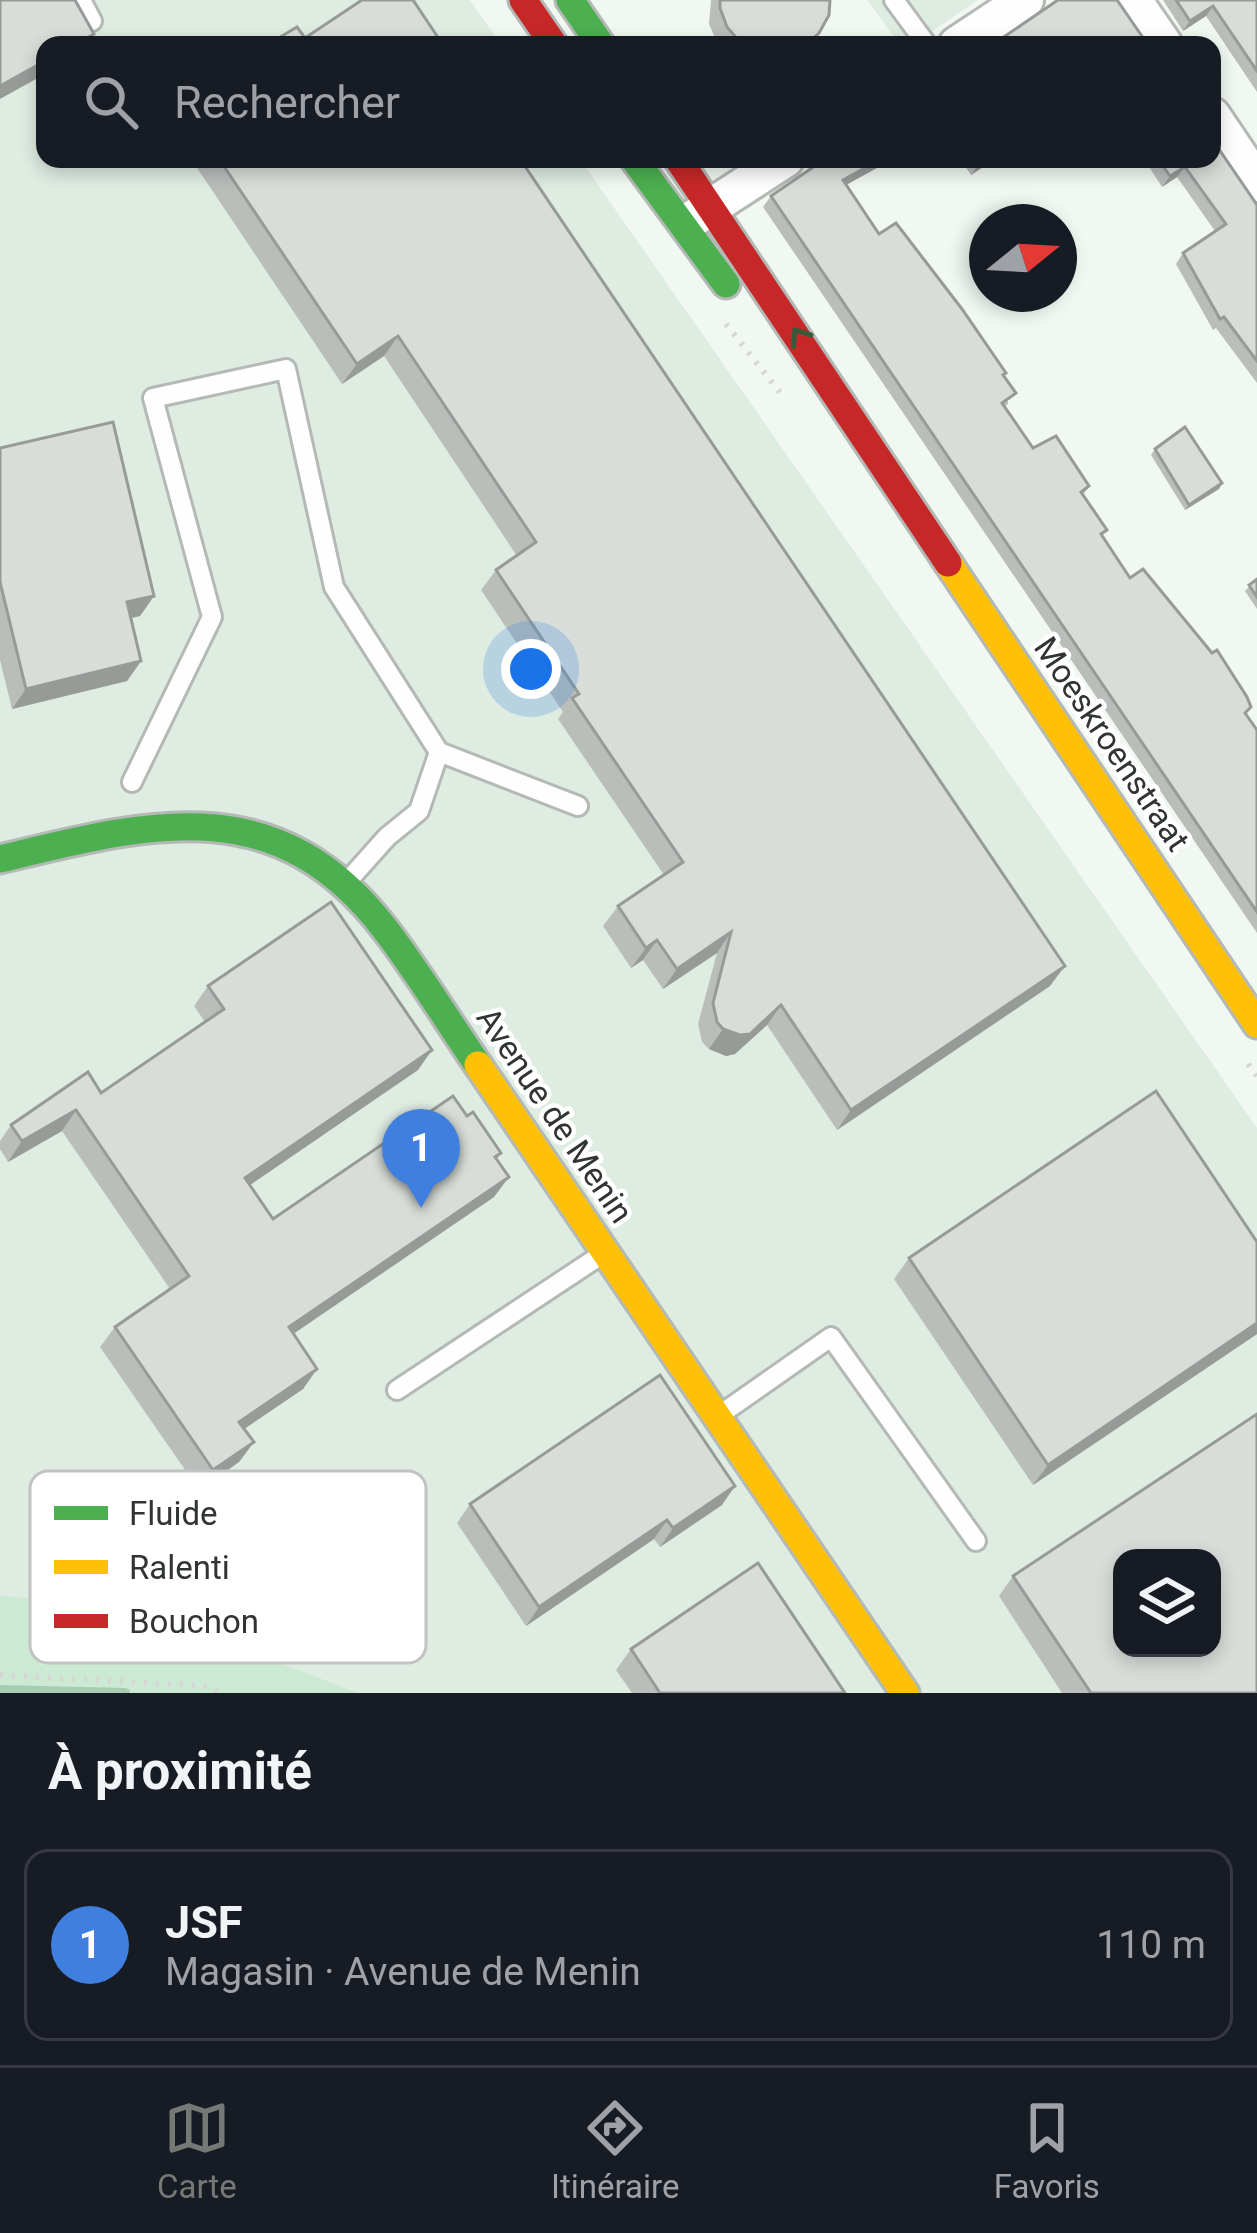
<!DOCTYPE html>
<html lang="fr">
<meta charset="utf-8">
<style>
body{margin:0;font-family:Roboto,sans-serif;background:#20242c;color:#f1f3f6}
.controls{position:absolute;right:36px;bottom:36px;display:grid;overflow:hidden;border-radius:24px;box-shadow:0 6px 18px #0003}
.controls button{width:108px;height:108px;display:grid;place-items:center;padding:0;border:0;border-bottom:3px solid #363941;background:#171b24;color:#f1f3f6;font:60px sans-serif}
.compass{position:absolute;left:969px;top:204px;width:108px;height:108px;border-radius:50%;background:#171b24;box-shadow:0 6px 18px #0003;rotate:72deg}
.you{position:absolute;left:531px;top:669px;width:42px;height:42px;margin:-30px;border:9px solid #fff;border-radius:50%;background:#1a73e8;box-shadow:0 0 0 18px #1a73e833}
.badge{display:grid;place-items:center;width:78px;height:78px;border-radius:50%;background:#747975;color:#fff;font-size:39px;font-weight:700}
.pin{position:absolute;translate:-50% -99px;filter:drop-shadow(0 3px 6px #0008)}
.pin::after{content:'';position:absolute;top:63px;width:42px;height:36px;background:inherit;clip-path:polygon(0 0,100% 0,50% 100%)}
.list{margin:0;padding:0;list-style:none}
h2{display:flex;justify-content:space-between;align-items:center;height:156px;margin:0;padding:0 48px;font-size:51px}
h2 small{font-size:39px;font-weight:400;color:#9ea1a6}
.list li{display:grid;grid-template-columns:78px 1fr auto;gap:36px;align-items:center;box-sizing:border-box;height:192px;margin:0 24px 24px;padding:0 24px;border:3px solid #363941;border-radius:24px}
.list b{display:block;font-size:45px;white-space:nowrap}
.list p{margin:0;font-size:39px;white-space:nowrap;color:#9ea1a6}
.list em{font-size:39px;font-style:normal;color:#9ea1a6}
.icon{flex:none;width:66px;height:66px;fill:none;stroke:currentColor;stroke-width:2;stroke-linecap:round;stroke-linejoin:round}
.map{position:relative;flex:none;width:1257px;height:1693px;overflow:hidden}
.search{position:absolute;background:#171b24;box-shadow:0 6px 18px #0003;left:36px;right:36px;top:36px;height:132px;display:flex;align-items:center;gap:30px;box-sizing:border-box;padding:0 42px;border-radius:24px;color:#9ea1a6;font-size:45px}
.sheet{height:372px;background:#171b24}
nav{display:flex;justify-content:space-around;align-items:center;box-sizing:border-box;height:168px;border-top:3px solid #363941;background:#171b24;font-size:33px;color:#9ea1a6}
nav a{display:grid;justify-items:center;gap:6px}
nav .on{color:#747975}
.map>svg:first-child{display:block}
</style>
<div class="map">
<svg width="1257" height="1693" viewBox="0 0 1257 1693">
<rect width="100%" height="100%" fill="#f1f8f2"/>
<!-- built -->
<g fill="#dfece2" fill-rule="evenodd">
<path d="M0,0H470L501,45H45V159H580L1257,1128V1693H0ZM1122,1558H1212V1648H1122Z"/>
<path d="M867,0H978L912,45H900Z"/>
</g>
<!-- green -->
<path fill="#cbe9d3" d="M0,1595L159,1617L358,1693H0Z"/>
<g fill="none" stroke-linecap="round" stroke-linejoin="round">
<!-- stream -->
<path stroke="#a6cdb2" stroke-width="10" d="M0,1690L125,1693"/>
<!-- lane casing -->
<g stroke="#b4b9b6" stroke-width="24">
<g id="lane">
<path d="M81,0L92,21"/>
<path d="M894,0L927,45"/>
<path d="M132,782L212,617L153,398L286,369L334,587L439,752L578,806"/>
<path d="M345,884L387,837L419,811L439,752"/>
<path d="M397,1390L601,1255"/>
<path d="M721,1414L831,1337L976,1541"/>
</g>
</g>
<!-- street casing -->
<g stroke="#b4b9b6" stroke-width="42">
<g id="street">
<path d="M1133,0L1164,45"/>
<path d="M957,45L1025,0"/>
<path d="M1212,116L1257,183"/>
<path d="M694,218L785,159"/>
</g>
</g>
<!-- fast casing -->
<g stroke="#b4b9b6" stroke-width="33">
<g id="fast">
<path d="M570,0L601,45"/>
<path d="M634,159L726,284"/>
<path d="M0,859C149,823 276,787 385,929C418,972 447,1020 478,1065"/>
</g>
</g>
<!-- slow casing -->
<g stroke="#b4b9b6" stroke-width="33">
<g id="slow">
<path d="M948,563L1257,1024"/>
<path d="M478,1065L905,1693"/>
</g>
</g>
<!-- jam casing -->
<g stroke="#b4b9b6" stroke-width="33">
<g id="jam">
<path d="M523,0L554,45"/>
<path d="M678,159L948,563"/>
</g>
</g>
<!-- path -->
<g stroke="#d4d7d6" stroke-width="6" stroke-dasharray="3 9" stroke-linecap="butt">
<path d="M726,324L781,394"/>
<path d="M1248,1064L1257,1076"/>
<path d="M0,1675L207,1686L222,1693"/>
</g>
<!-- lane -->
<use href="#lane" stroke="#fdfefd" stroke-width="18"/>
<!-- street -->
<use href="#street" stroke="#fdfefd" stroke-width="36"/>
<!-- fast -->
<use href="#fast" stroke="#4caf50" stroke-width="27"/>
<!-- slow -->
<use href="#slow" stroke="#ffc107" stroke-width="27"/>
<!-- jam -->
<use href="#jam" stroke="#c62828" stroke-width="27"/>
</g>
<!-- wall -->
<g fill="#babebb">
<path d="M711,0H830L811,45H718L709,24Z"/>
<path d="M1163,0H1257V92L1206,16L1183,31Z"/>
<path d="M191,159H520L1050,986L837,1130L767,1025L735,1054L726,1056L709,1049L702,1042L698,1024L717,953L663,989L643,960L631,968L603,926L618,906L664,875L558,719L563,712L481,590L496,570L517,556L384,356L342,384Z"/>
<path d="M825,159H901L887,168L884,164L846,185L879,234L1004,376L1008,404L1004,407L1033,448L1089,486L1083,495L1103,536L1130,578L1246,714L1257,730V933L763,207L771,196Z"/>
<path d="M960,159H995L971,175Z"/>
<path d="M1144,159H1212L1257,205V383L1216,328L1213,330L1176,264L1183,253L1215,231L1177,177L1162,187Z"/>
<path d="M0,448L154,596L140,616L131,618L141,661L127,681L12,709L0,660Z"/>
<path d="M1155,449L1222,483L1219,489L1185,510L1151,455Z"/>
<path d="M1257,579V609L1245,591Z"/>
<path d="M208,986L418,1070L250,1185L273,1219L467,1116L501,1153L497,1159L494,1197L293,1334L317,1369L303,1389L244,1429L254,1442L239,1462L199,1490L100,1347L115,1327L170,1289L62,1131L8,1162L0,1149V1141L11,1125L101,1093L205,1022L194,1006Z"/>
<path d="M1257,1242V1334L1033,1485L894,1279L909,1258Z"/>
<path d="M470,1504L722,1505L660,1547L654,1539L526,1626L457,1523Z"/>
<path d="M1013,1576L1257,1693H1062L999,1596Z"/>
<path d="M631,1649L845,1693H632L616,1670Z"/>
</g>
<!-- shaded-wall -->
<g fill="#979b98">
<path d="M1213,6L1206,16L1183,31L1190,21Z"/>
<path d="M94,34L86,45H74Z"/>
<path d="M45,61V74L0,99V86Z"/>
<path d="M881,159H888L884,164L835,191L843,180Z"/>
<path d="M987,159H995L971,175L978,165Z"/>
<path d="M1185,167L1177,177L1162,187L1170,176Z"/>
<path d="M398,336L384,356L342,384L357,364Z"/>
<path d="M1222,483L1219,489L1185,510L1189,505Z"/>
<path d="M154,596L140,616L113,622L127,602Z"/>
<path d="M141,661L127,681L12,709L26,689Z"/>
<path d="M731,932L717,953L663,989L677,969Z"/>
<path d="M657,940L643,960L631,968L646,948Z"/>
<path d="M1065,966L1050,986L837,1130L851,1110Z"/>
<path d="M781,1005L767,1025L735,1054L726,1056L709,1049L723,1029Z"/>
<path d="M432,1050L418,1070L231,1198L245,1178Z"/>
<path d="M76,1110L62,1131L8,1162L22,1141Z"/>
<path d="M509,1177L494,1197L274,1347L289,1327Z"/>
<path d="M1257,1323V1334L1033,1485L1048,1465Z"/>
<path d="M317,1369L303,1389L225,1442L239,1422Z"/>
<path d="M254,1442L239,1462L199,1490L213,1470Z"/>
<path d="M735,1486L722,1505L660,1547L673,1528Z"/>
<path d="M667,1520L654,1539L526,1626L539,1607Z"/>
</g>
<!-- building -->
<g fill="#d8ddd9" stroke="#979b98" stroke-width="3" fill-rule="evenodd">
<path d="M0,0H75L94,34L74,45H45V61L0,86Z"/>
<path d="M362,0H413L443,45H267L297,27L305,38Z"/>
<path d="M720,0H830L829,15L819,33L806,45H746L740,42L727,27L720,8Z"/>
<path d="M1058,0H1117L1148,45H992Z"/>
<path d="M1176,0H1257V71L1213,6L1190,21Z"/>
<path d="M1212,139L1257,205V361L1224,317L1220,319L1183,253L1226,224L1185,167L1170,176L1158,159H1212Z"/>
<path d="M219,159H520L1065,966L851,1110L781,1005L750,1034L740,1035L723,1029L717,1022L713,1003L731,932L677,969L657,940L646,948L618,906L683,862L572,698L579,694L496,570L536,542L398,336L357,364Z"/>
<path d="M825,159H881L843,180L879,234L896,223L962,309L1006,373L1003,375L1016,393L1002,403L1033,448L1056,436L1089,486L1081,492L1107,530L1101,534L1130,578L1143,569L1212,653L1217,650L1247,697L1251,707L1245,713L1257,730V912L771,196Z"/>
<path d="M113,422L154,596L127,602L141,661L26,689L0,582V448Z"/>
<path d="M1185,427L1222,483L1189,505L1155,449Z"/>
<path d="M1257,579V597L1249,585Z"/>
<path d="M331,902L432,1050L245,1178L273,1219L453,1096L467,1116L473,1112L501,1153L495,1157L509,1177L289,1327L317,1369L239,1422L254,1442L213,1470L115,1327L189,1276L76,1110L22,1141L11,1125L88,1072L101,1093L224,1009L208,986Z"/>
<path d="M1156,1091L1257,1242V1323L1048,1465L909,1258Z"/>
<path d="M660,1375L735,1486L673,1528L667,1520L539,1607L470,1504Z"/>
<path d="M1257,1414V1693H1091L1013,1576ZM1122,1558H1212V1648H1122Z"/>
<path d="M758,1563L845,1693H660L631,1649Z"/>
</g>
<!-- one-way arrows -->
<defs><path id="oneway-chevron" d="M-2-3.5L2.5 0L-2 3.5" fill="none" stroke-width="1.6" stroke-linecap="round" stroke-linejoin="round" transform="scale(3)"/></defs>
<use stroke="#385a3a" href="#oneway-chevron" transform="translate(799 336) rotate(-124)"/>
<g text-anchor="middle" dominant-baseline="central" stroke-width="9" stroke-linejoin="round" paint-order="stroke">
<!-- street labels -->
<g font-size="33" fill="#303531" stroke="#fff">
<text transform="translate(1112 744) rotate(56)">Moeskroenstraat</text>
<text transform="translate(555 1115) rotate(56)">Avenue de Menin</text>
</g>
</g>
<!-- legend -->
<rect x="30" y="1471" width="396" height="192" rx="18" fill="#fff" stroke="#c1c2c1" stroke-width="3"/>
<rect x="54" y="1506" width="54" height="14" fill="#4caf50"/>
<rect x="54" y="1560" width="54" height="14" fill="#ffc107"/>
<rect x="54" y="1614" width="54" height="14" fill="#c62828"/>
<g font-size="33" fill="#303531">
<text x="129" y="1525">Fluide</text>
<text x="129" y="1579">Ralenti</text>
<text x="129" y="1633">Bouchon</text>
</g>
</svg>
<div class="controls">
<button><svg class="icon" aria-label="layers" viewBox="0 0 24 24"><path d="M12 4l9 5-9 5-9-5zM3 14l9 5 9-5"/></svg></button>
</div>
<svg class="compass" viewBox="-18 -18 36 36"><path d="M0-13l5 13h-10z" fill="#e53935"/><path d="M0 13l5-13h-10z" fill="#9ea1a6"/></svg>
<div class="you"></div>
<div class="pin badge" style="left:421px;top:1208px;background:#3f7fe0">1</div>
<div class="search"><svg class="icon" aria-label="search" viewBox="0 0 24 24"><circle cx="10" cy="10" r="6"/><path d="M15 15l6 6"/></svg>Rechercher</div>
</div>
<section class="sheet">
<h2>À proximité<small></small></h2>
<ul class="list">
<li><span class="badge" style="background:#3f7fe0">1</span><div><b>JSF</b><p>Magasin · Avenue de Menin</p></div><em>110 m</em></li>
</ul>
</section>
<nav>
<a class="on"><svg class="icon" aria-label="map" viewBox="0 0 24 24"><path d="M3 6l6-2 6 2 6-2v14l-6 2-6-2-6 2zM9 4v14M15 6v14"/></svg>Carte</a>
<a><svg class="icon" aria-label="directions" viewBox="0 0 24 24"><path d="M12 3l9 9-9 9-9-9zM9 14v-3h6M13 9l2 2-2 2"/></svg>Itinéraire</a>
<a><svg class="icon" aria-label="saved" viewBox="0 0 24 24"><path d="M7 4h10v16l-5-4-5 4z"/></svg>Favoris</a>
</nav>
